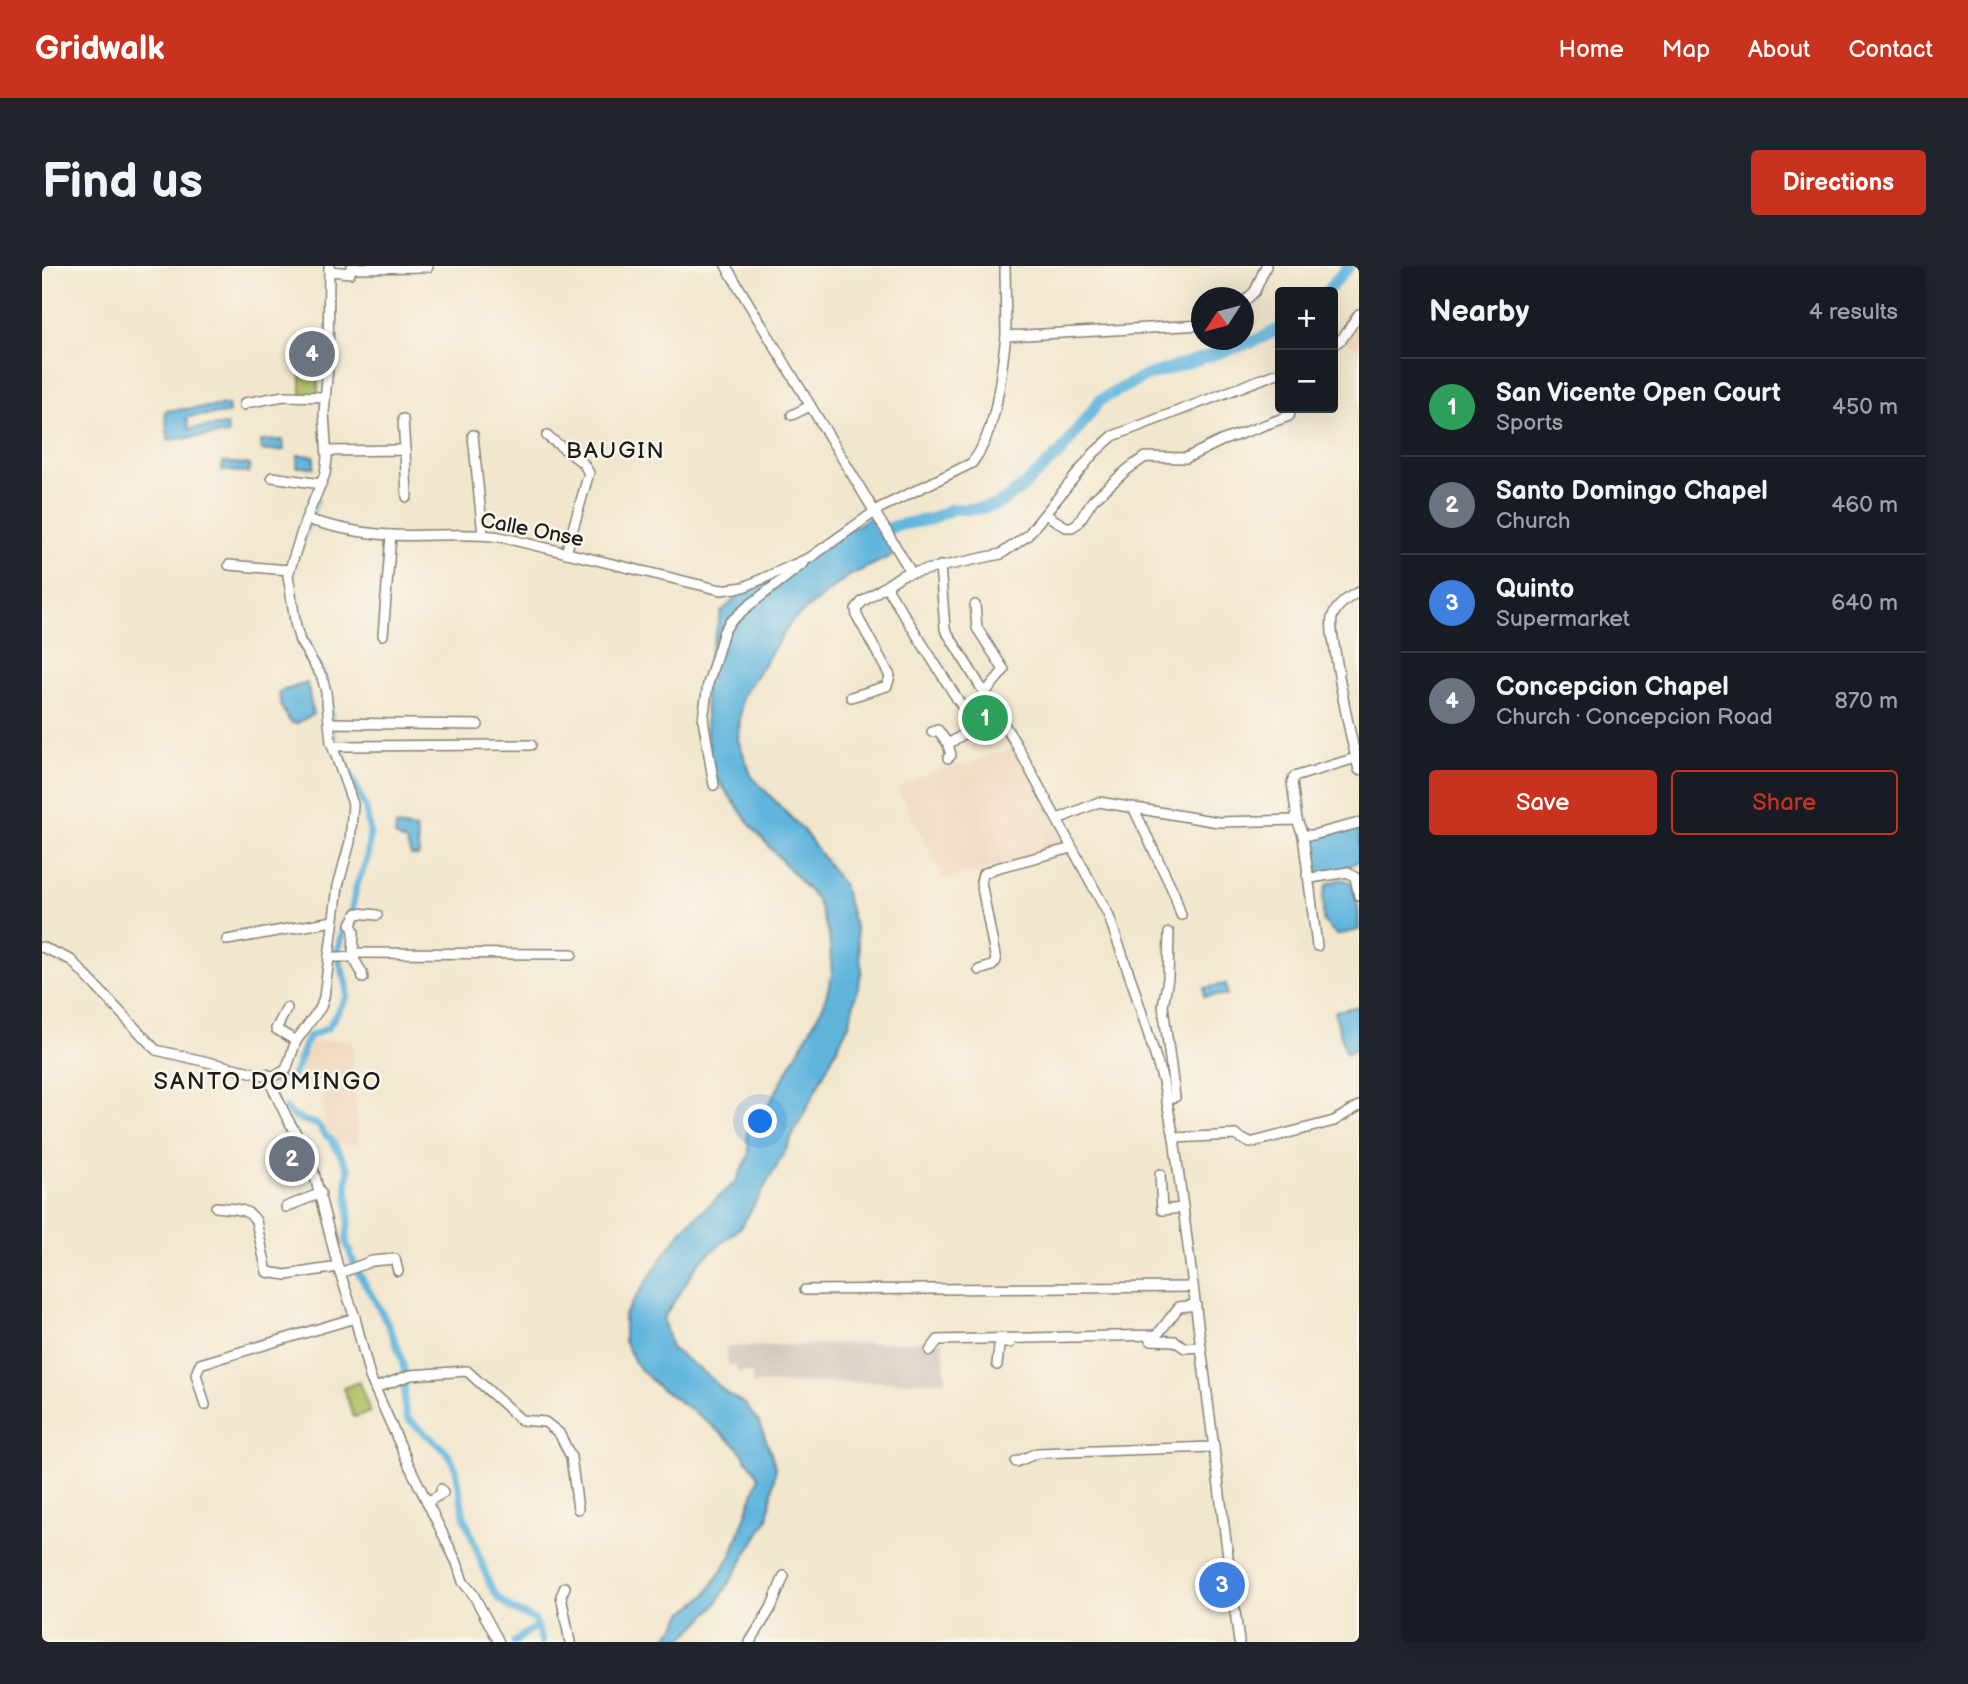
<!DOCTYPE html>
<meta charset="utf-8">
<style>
body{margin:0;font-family:"Balsamiq Sans",sans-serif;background:#20242c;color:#f1f3f6}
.controls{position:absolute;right:21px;top:21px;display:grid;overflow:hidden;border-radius:7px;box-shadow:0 7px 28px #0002}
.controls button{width:63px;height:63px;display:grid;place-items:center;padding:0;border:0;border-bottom:2px solid #363941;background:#171b24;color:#f1f3f6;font:35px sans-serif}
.compass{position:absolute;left:1149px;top:21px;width:63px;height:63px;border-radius:50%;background:#171b24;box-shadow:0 7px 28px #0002;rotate:234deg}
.you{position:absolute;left:719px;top:856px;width:24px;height:24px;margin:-18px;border:5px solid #fff;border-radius:50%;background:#1a73e8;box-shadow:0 0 0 10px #1a73e833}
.badge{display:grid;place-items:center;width:46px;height:46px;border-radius:50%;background:#c8321e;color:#fff;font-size:23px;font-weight:700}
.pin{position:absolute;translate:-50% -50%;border:4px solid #fff;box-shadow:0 2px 7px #0006}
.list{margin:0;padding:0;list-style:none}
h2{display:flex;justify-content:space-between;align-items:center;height:91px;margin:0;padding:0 28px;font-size:30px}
h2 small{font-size:23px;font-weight:400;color:#9ea1a6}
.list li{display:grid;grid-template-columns:46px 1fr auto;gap:21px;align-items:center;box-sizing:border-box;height:98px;padding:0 28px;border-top:2px solid #363941}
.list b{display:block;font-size:26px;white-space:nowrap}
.list p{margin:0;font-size:23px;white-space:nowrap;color:#9ea1a6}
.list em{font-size:23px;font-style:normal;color:#9ea1a6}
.actions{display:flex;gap:14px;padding:21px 28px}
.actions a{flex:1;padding:16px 0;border:2px solid #c8321e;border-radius:7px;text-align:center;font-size:24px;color:#c8321e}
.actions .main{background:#c8321e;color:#fff}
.map{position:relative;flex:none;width:1317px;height:1376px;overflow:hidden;border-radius:7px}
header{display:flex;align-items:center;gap:42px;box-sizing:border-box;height:98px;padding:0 35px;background:#c8321e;color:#fff}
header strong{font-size:33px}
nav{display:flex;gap:38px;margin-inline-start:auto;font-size:24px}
.intro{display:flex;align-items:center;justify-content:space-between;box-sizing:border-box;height:168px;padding:0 42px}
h1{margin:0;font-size:49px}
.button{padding:18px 32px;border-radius:7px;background:#c8321e;color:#fff;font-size:24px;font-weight:700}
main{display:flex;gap:42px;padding:0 42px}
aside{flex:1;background:#171b24;border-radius:7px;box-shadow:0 7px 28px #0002}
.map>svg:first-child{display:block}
</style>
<header>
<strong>Gridwalk</strong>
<nav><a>Home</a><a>Map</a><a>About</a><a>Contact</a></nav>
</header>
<div class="intro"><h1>Find us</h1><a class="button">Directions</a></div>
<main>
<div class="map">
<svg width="1317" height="1376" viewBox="0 0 1317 1376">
<rect width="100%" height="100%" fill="#fbf7ec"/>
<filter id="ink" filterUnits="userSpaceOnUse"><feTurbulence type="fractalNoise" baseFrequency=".0143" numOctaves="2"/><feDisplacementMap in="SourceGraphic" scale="14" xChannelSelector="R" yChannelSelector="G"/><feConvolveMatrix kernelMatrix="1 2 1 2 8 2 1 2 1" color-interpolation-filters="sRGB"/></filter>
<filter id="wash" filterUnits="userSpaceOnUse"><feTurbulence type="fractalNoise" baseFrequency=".00686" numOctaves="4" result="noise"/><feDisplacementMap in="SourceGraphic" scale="28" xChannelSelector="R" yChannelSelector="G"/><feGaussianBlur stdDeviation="1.57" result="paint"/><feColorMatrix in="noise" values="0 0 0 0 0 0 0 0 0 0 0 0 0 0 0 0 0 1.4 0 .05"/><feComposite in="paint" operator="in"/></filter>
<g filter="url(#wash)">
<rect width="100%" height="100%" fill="#f2e6cc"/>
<!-- built -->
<g fill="#efd6bc">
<path d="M1317,52V84L1303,75Z"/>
<path d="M972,481L1028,581L902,614L855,522L894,504L923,499L958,485L960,488Z"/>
<path d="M310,774L316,878L294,879L293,867H283L280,816L257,817L256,801L269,776Z"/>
</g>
<!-- industrial -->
<path fill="#cdc2b9" d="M901,1075L904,1115L710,1118V1107L695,1106L694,1099H686L684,1081Z"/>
<!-- green -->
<g fill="#aebe61" stroke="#656d3e" stroke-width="2">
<rect x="259" y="94" width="17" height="35"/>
<path d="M941,434L958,461L945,469L928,443Z"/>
<path d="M317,1116L328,1146L312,1151L301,1122Z"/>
</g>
<!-- water -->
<g fill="#61b5dd" stroke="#3e687c" stroke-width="2">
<path d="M186,139L187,147L145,151L147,163L185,159L186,168L126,174L123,145Z"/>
<path d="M241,174L242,184L220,185L219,175Z"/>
<path d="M256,189L272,190V201H255Z"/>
<path d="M181,196L208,199L207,207L180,204Z"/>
<path d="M830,250L855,287L805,311L750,355L700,431L696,474L710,511L761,564L801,619L814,665L820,704L807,758L740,891L699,961L657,996L621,1053L629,1082L667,1110L684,1127L703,1138L718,1158L734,1201L726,1253L673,1340L638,1376H620L634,1360L641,1347L664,1329L690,1288L717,1211L695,1180L662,1153L615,1120L595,1100L582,1075V1049L624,986L644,960L694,915L707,889L705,866L730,833L782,738L790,708L787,669L775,634L710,561L671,507L665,469L662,410L679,346L702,324L734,309Z"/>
<path d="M265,417L271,448L256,457H249L239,441L237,426Z"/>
<path d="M354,560L374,563L377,587L376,590L369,589L364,576L353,570Z"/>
<path d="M1317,560V595C1303,602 1287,609 1272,607L1266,575L1271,571Z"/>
<path d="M1299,613L1309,616L1316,641L1317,664L1295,669L1281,655V631L1285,618Z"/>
<path d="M1184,718L1185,729L1162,730V722Z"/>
<path d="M1317,740V782L1306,787L1303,786L1293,747L1294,745Z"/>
</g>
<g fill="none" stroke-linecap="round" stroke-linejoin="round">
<!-- stream -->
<g stroke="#61b5dd" stroke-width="2">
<path d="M270,252L277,234"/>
<path d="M258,285L268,257"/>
<path d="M261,371C283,402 288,415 291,453"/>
<path d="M292,465L295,476"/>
</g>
<!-- canal -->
<g stroke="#61b5dd" stroke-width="7">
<path d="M232,816L234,812L249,811L252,808L266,771L286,762L305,730V719L295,688L302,658L308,653L314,621L325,593L328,566L324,544L297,482"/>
<path d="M244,842L250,850L276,859L282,868L289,873L307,903L305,913L307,952L304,976L312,997"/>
<path d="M314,1003C334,1036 356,1070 363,1108"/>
<path d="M363,1114L362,1139L365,1152L405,1186L414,1203L422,1250L448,1319L456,1332L470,1343L493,1354L500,1376"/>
<path d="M472,1376L495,1359"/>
</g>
<!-- river -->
<g stroke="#61b5dd" stroke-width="12">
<path d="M1284,26L1307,0"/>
<path d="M833,267L857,259L889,253L910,243H935L955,239L978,223L1019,186L1058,134L1101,111L1210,76L1238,63"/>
</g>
</g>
</g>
<g filter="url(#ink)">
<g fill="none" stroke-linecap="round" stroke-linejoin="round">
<!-- minor casing -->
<g stroke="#878174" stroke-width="12">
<g id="minor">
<path d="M684,0L869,306"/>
<path d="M963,0L964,70"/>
<path d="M287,5L308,7L309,2L386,1"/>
<path d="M1202,36L1213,25L1224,0"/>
<path d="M1291,79L1300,73L1317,48"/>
<path d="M202,139L203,137L242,130L283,131"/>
<path d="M750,149L768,140"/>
<path d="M361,153L363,184"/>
<path d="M431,169L441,269"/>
<path d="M505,170L541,197L547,207L524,287"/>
<path d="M285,185L363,184L365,231"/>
<path d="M230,211L279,218"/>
<path d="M1003,248L1024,261H1030L1036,257L1051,234L1086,203L1103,191L1144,192L1179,175L1247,150L1250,142"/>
<path d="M264,253C291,261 321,268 350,269C386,271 423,266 459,271L679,324L702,321L769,291L838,242L930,197C956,163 958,112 964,70L1160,59"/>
<path d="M187,299L247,304"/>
<path d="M898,300L903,363L974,478L1066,648L1091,719L1121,815L1132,872L1197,1376"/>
<path d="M846,319L847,325L933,461L906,478L896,464L890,466"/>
<path d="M1317,326C1307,330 1293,341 1290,352C1288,363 1292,375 1293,385C1299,425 1307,465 1317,504"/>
<path d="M933,339L935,362L962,404L943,427"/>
<path d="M341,369L349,269"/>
<path d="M809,431L845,420L848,410L815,350L814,343L820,336L860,309L959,288L985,270L1052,187L1071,170L1238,106"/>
<path d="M287,457L436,459"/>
<path d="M906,478L909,489L906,492"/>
<path d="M291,480L489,479"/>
<path d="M672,519L661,453L666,418L682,365L688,356L705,341L762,297"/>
<path d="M1091,541L1132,627L1139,649"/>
<path d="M1016,553L1057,536L1176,556L1255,554L1261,569L1275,680"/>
<path d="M1255,554L1250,516L1252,511L1317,491"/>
<path d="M1261,569H1271L1317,557"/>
<path d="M1265,609L1269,612L1306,606L1313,611L1317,630"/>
<path d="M185,674L291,655"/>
<path d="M0,681L29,694L114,784L217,808L232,810L244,804L254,775L279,741L282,731L296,620L308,576L311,538L289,476L284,426L280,411L258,375L254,361L246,309L264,253L283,208L285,192L282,147L286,100L287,0"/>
<path d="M312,687L530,688"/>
<path d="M287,691H311L312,665L309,658L315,647L335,649"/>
<path d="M311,691L320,707L321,712"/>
<path d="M937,704L950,700L954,695L939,616L941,608L954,602L1030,582"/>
<path d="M245,742L234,763L254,775"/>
<path d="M224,808L245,852L268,891L296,1001L313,1052L328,1111L367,1199L415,1297L421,1316L431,1328L457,1376"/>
<path d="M1124,834L1133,831L1121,740L1126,712L1127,667"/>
<path d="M1132,872L1193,869L1208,877L1292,855L1317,840"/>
<path d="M1118,908L1120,944L1141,942"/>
<path d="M174,941C188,943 206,941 214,955L225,1006L244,1009L296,1001"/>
<path d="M244,941L279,927"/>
<path d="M298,1007L330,995L353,993L356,1005"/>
<path d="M763,1024L1151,1021"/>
<path d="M1108,1074L1133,1075L1143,1082L1159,1081"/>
<path d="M888,1085L896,1074L1115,1069L1137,1041L1154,1039"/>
<path d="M955,1099L957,1080L960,1077H968"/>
<path d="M333,1122L369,1109L425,1105L479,1154L503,1156L517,1167L529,1191L536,1243"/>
<path d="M163,1139L154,1108L158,1098L313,1052"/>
<path d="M974,1196L995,1187L1172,1181"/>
<path d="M385,1236L401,1227L399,1223"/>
<path d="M523,1321L519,1330L528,1376"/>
<path d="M708,1376L729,1342L742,1310"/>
</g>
</g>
<!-- minor -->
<use href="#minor" stroke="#fff" stroke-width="9"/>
</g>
</g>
<g text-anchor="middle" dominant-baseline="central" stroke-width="5" stroke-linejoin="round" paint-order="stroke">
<!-- street labels -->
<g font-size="21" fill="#1c1c1c" stroke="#fbf7ec">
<text transform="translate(490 264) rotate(11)">Calle Onse</text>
</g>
<!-- neighbourhood labels -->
<g font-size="23" letter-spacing="2" fill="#1c1c1c" stroke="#fbf7ec">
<text x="574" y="185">BAUGIN</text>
</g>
<!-- quarter labels -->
<g font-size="24" letter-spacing="2" fill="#1c1c1c" stroke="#fbf7ec">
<text x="226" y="815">SANTO DOMINGO</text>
</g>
</g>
</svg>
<div class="controls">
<button>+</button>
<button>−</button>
</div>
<svg class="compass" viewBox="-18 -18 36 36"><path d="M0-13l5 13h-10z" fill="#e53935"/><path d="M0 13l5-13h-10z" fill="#9ea1a6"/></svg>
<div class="you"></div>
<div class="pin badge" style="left:943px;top:452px;background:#2e9e5b">1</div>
<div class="pin badge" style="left:250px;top:893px;background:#6b7280">2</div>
<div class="pin badge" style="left:1180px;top:1319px;background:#3f7fe0">3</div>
<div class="pin badge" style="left:270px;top:88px;background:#6b7280">4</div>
</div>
<aside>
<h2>Nearby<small>4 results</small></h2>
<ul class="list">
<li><span class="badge" style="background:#2e9e5b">1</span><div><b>San Vicente Open Court</b><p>Sports</p></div><em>450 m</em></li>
<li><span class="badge" style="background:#6b7280">2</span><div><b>Santo Domingo Chapel</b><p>Church</p></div><em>460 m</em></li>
<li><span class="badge" style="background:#3f7fe0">3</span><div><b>Quinto</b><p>Supermarket</p></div><em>640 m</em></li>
<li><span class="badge" style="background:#6b7280">4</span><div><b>Concepcion Chapel</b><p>Church · Concepcion Road</p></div><em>870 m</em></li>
</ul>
<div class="actions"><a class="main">Save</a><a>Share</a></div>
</aside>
</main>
